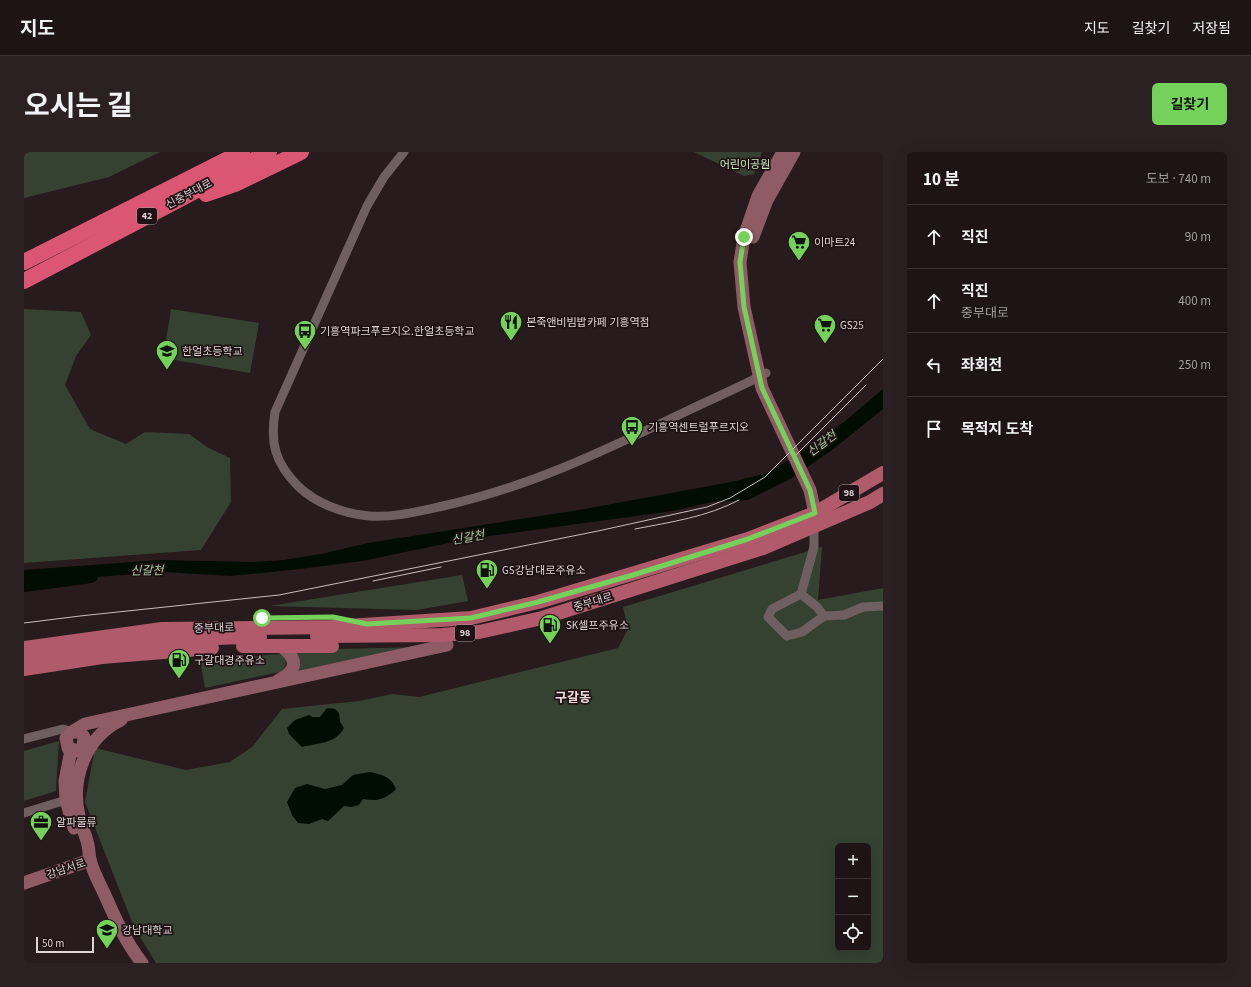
<!DOCTYPE html>
<html lang="ko">
<meta charset="utf-8">
<style>
body{margin:0;font-family:"Source Sans 3","Noto Sans KR",sans-serif;background:#2b2123;color:#f1f3f6}
.controls{position:absolute;right:12px;bottom:12px;display:grid;overflow:hidden;border-radius:6px;box-shadow:0 4px 16px #0002}
.controls button{width:36px;height:36px;display:grid;place-items:center;padding:0;border:0;border-bottom:1px solid #3c3335;background:#1e1416;color:#f1f3f6;font:20px sans-serif}
.scale{position:absolute;left:12px;bottom:10px;width:58px;box-sizing:border-box;padding-left:4px;border:2px solid #ddd4d5;border-top:0;font-size:11px;line-height:14px;white-space:nowrap;color:#ddd4d5;-webkit-text-stroke:3px #1f1214;paint-order:stroke}
.stop{position:absolute;width:12px;height:12px;margin:-9px;border:3px solid #74d25b;border-radius:50%;background:#fff}
.stop.end{background:#74d25b;border-color:#fff;box-shadow:0 1px 4px #0008}
.list{margin:0;padding:0;list-style:none}
h2{display:flex;justify-content:space-between;align-items:center;height:52px;margin:0;padding:0 16px;font-size:17px}
h2 small{font-size:13px;font-weight:400;color:#a19ea1}
.list li{display:grid;grid-template-columns:26px 1fr auto;gap:12px;align-items:center;box-sizing:border-box;height:64px;padding:0 16px;border-top:1px solid #3c3335}
.list b{display:block;font-size:15px;white-space:nowrap}
.list p{margin:0;font-size:13px;white-space:nowrap;color:#a19ea1}
.list em{font-size:13px;font-style:normal;color:#a19ea1}
.icon{flex:none;width:22px;height:22px;fill:none;stroke:currentColor;stroke-width:2;stroke-linecap:round;stroke-linejoin:round}
.map{position:relative;flex:none;width:859px;height:811px;overflow:hidden;border-radius:6px}
header{display:flex;align-items:center;gap:24px;box-sizing:border-box;height:56px;padding:0 20px;background:#1e1416;border-bottom:1px solid #3c3335}
header strong{font-size:19px}
nav{display:flex;gap:22px;margin-inline-start:auto;font-size:14px}
.intro{display:flex;align-items:center;justify-content:space-between;box-sizing:border-box;height:96px;padding:0 24px}
h1{margin:0;font-size:28px}
.button{padding:10px 18px;border-radius:6px;background:#74d25b;color:#111;font-size:14px;font-weight:700}
main{display:flex;gap:24px;padding:0 24px}
aside{flex:1;background:#1e1416;border-radius:6px;box-shadow:0 4px 16px #0002}
.map>svg:first-child{display:block}
</style>
<header>
<strong>지도</strong>
<nav><a>지도</a><a>길찾기</a><a>저장됨</a></nav>
</header>
<div class="intro"><h1>오시는 길</h1><a class="button">길찾기</a></div>
<main>
<div class="map">
<svg width="859" height="811" viewBox="0 0 859 811">
<rect width="100%" height="100%" fill="#281b1d"/>
<!-- green -->
<g fill="#354232" fill-rule="evenodd">
<path d="M0,0H136L85,25L0,46Z"/>
<path d="M670,0H738L730,22L720,24Z"/>
<path d="M0,157L57,160L67,183L52,204L41,233L66,277L102,292L121,280L165,282L183,295L206,306L207,350L177,398L0,411Z"/>
<path d="M147,157L235,171L226,221L139,206Z"/>
<path d="M798,395L794,448L859,436V811H132L110,775L61,650L71,596L162,618L206,610L228,595L258,557L335,549L368,542L395,545L594,496L604,477L599,455ZM814,694H844V796H814Z"/>
<path d="M438,423L444,449L393,458L246,454Z"/>
<path d="M398,495L263,526L268,498Z"/>
<path d="M256,502L261,506C263,512 261,516 256,520L181,536L176,508Z"/>
<path d="M35,589L32,639L0,649V599Z"/>
</g>
<!-- water -->
<g fill="#010d00">
<path d="M859,237V257L808,298L766,327L724,348L688,350L648,359L444,387L338,409L276,417L207,424L141,420L0,430V418L136,408L229,410L260,408L297,402L344,391L555,358L707,330L744,321L776,301L820,270Z"/>
<path d="M303,556L311,557L315,561L316,570L320,576C312,592 293,591 278,595L265,582L263,576L271,568L285,563L288,565H296Z"/>
<path d="M346,620C358,623 367,624 372,637C362,647 353,650 339,647L335,653L327,655L320,654L304,669L298,667L285,672L274,671L268,663L263,650L271,636L283,632L301,637L318,633L329,623Z"/>
</g>
<g fill="none" stroke-linecap="round" stroke-linejoin="round">
<!-- river -->
<path stroke="#010d00" stroke-width="14" d="M0,433L67,424"/>
<!-- street -->
<g stroke="#6f5f60" stroke-width="9">
<path d="M380,0L360,25L343,54L251,260C246,291 251,311 274,334C291,351 320,362 345,364C369,366 396,359 419,354C506,335 584,297 663,259C689,246 717,235 742,221"/>
<path d="M777,442L793,455L800,464L778,480L763,484L744,465L748,457L777,442L790,395V375"/>
<path d="M800,464L820,463L839,455L859,454"/>
<path d="M0,587L39,577L49,580"/>
<path d="M0,661L42,648"/>
</g>
<!-- secondary -->
<g stroke="#8f5c65" stroke-width="13">
<path d="M759,0L734,44L720,85L716,110L720,155L738,236L786,338L791,361L790,372"/>
<path d="M729,85L743,48L770,0"/>
<path d="M255,528C274,518 274,507 257,494"/>
<path d="M97,568C62,585 46,626 55,664C57,674 62,683 64,693C65,697 65,703 66,708C69,719 75,731 80,741C91,766 101,789 118,811"/>
<path d="M49,580H56L60,585L59,595L54,599L44,596L42,586L46,581L61,572L423,493"/>
<path d="M47,598L41,629L42,648L50,676"/>
<path d="M0,731L66,708"/>
</g>
<!-- primary -->
<g stroke="#b05a6b" stroke-width="14">
<path d="M293,484L418,483L455,480L518,466L739,396L846,350L859,342"/>
<path d="M219,494H308"/>
<path d="M0,496L138,477L308,475L447,466L514,450L724,387L791,361L859,321"/>
<path d="M0,507C78,494 157,485 236,485"/>
<path d="M0,517L78,505L188,496"/>
</g>
<!-- highway -->
<g stroke="#db5672" stroke-width="16">
<path d="M182,42L211,32L277,0"/>
<path d="M0,110L218,0"/>
<path d="M0,129L245,0"/>
</g>
<!-- tram -->
<g stroke="#c8bebf" stroke-width="1">
<path d="M771,304L842,233"/>
<path d="M611,377C647,370 683,365 715,348"/>
<path d="M349,429L417,415"/>
<path d="M0,471L56,464L255,443L574,379L683,355L706,346L741,325L859,207"/>
</g>
</g>
<g fill="none" stroke-linecap="round" stroke-linejoin="round">
<!-- route -->
<path stroke="#74d25b" stroke-width="5" d="M238,466L309,465L343,472L447,466L514,450L609,423L724,387L791,361L786,338L738,236L720,155L716,110L720,85"/>
</g>
<!-- icons -->
<defs>
<g id="supermarket-pin" transform="scale(1.15)"><path d="M0 17L-7.5 6A9.5 9.5 0 1 1 7.5 6Z" fill="#74d25b" stroke="#1f1214"/><path d="M-6-5.5h2.5l.6 2H6L4.5 2H-2.5L-4.4-4H-6ZM-1.5 3.2a1.3 1.3 0 1 0 .1 0ZM3 3.2a1.3 1.3 0 1 0 .1 0Z" fill="#111"/></g>
<g id="restaurant-pin" transform="scale(1.15)"><path d="M0 17L-7.5 6A9.5 9.5 0 1 1 7.5 6Z" fill="#74d25b" stroke="#1f1214"/><path d="M-5-6h1v4h1v-4h1v4h1v-4h1v5L-1.5 .5V6h-2V.5L-5-1ZM5-6V6H3V1.5H1.5Q1.5-4 5-6Z" fill="#111"/></g>
<g id="bus-pin" transform="scale(1.15)"><path d="M0 17L-7.5 6A9.5 9.5 0 1 1 7.5 6Z" fill="#74d25b" stroke="#1f1214"/><path d="M-5-6H5V4H4V6H2V4H-2V6H-4V4H-5ZM-3.5-4V0h7V-4ZM-3.5 1.2v1.5H-2V1.2ZM2 1.2v1.5H3.5V1.2Z" fill="#111"/></g>
<g id="school-pin" transform="scale(1.15)"><path d="M0 17L-7.5 6A9.5 9.5 0 1 1 7.5 6Z" fill="#74d25b" stroke="#1f1214"/><path d="M0-5L7-2L0 1L-7-2ZM-4 1L0 2.5L4 1V4Q0 6-4 4Z" fill="#111"/></g>
<g id="fuel-pin" transform="scale(1.15)"><path d="M0 17L-7.5 6A9.5 9.5 0 1 1 7.5 6Z" fill="#74d25b" stroke="#1f1214"/><path d="M-5.5-6h7V0h2V4h1.3V-2.5L3-4.5l.8-.8L6-3V5H2.5V1h-1V6h-7ZM-4.2-4.7v3.2H.2V-4.7Z" fill="#111"/></g>
<g id="office-pin" transform="scale(1.15)"><path d="M0 17L-7.5 6A9.5 9.5 0 1 1 7.5 6Z" fill="#74d25b" stroke="#1f1214"/><path d="M-6-3h4V-5.5h4V-3h4V5H-6ZM-1-4.5V-3h2v-1.5ZM-6 0V1H6V0Z" fill="#111"/></g>
<g id="university-pin" transform="scale(1.15)"><path d="M0 17L-7.5 6A9.5 9.5 0 1 1 7.5 6Z" fill="#74d25b" stroke="#1f1214"/><path d="M0-5L7-2L0 1L-7-2ZM-4 1L0 2.5L4 1V4Q0 6-4 4Z" fill="#111"/></g>
</defs>
<g fill-rule="evenodd">
<use href="#supermarket-pin" x="775" y="90"/>
<use href="#restaurant-pin" x="487" y="170"/>
<use href="#supermarket-pin" x="801" y="173"/>
<use href="#bus-pin" x="281" y="179"/>
<use href="#school-pin" x="143" y="199"/>
<use href="#bus-pin" x="608" y="275"/>
<use href="#fuel-pin" x="463" y="418"/>
<use href="#fuel-pin" x="526" y="473"/>
<use href="#fuel-pin" x="155" y="508"/>
<use href="#office-pin" x="17" y="670"/>
<use href="#university-pin" x="83" y="778"/>
</g>
<g text-anchor="middle" dominant-baseline="central" stroke-width="3.5" stroke-linejoin="round" paint-order="stroke">
<!-- shield labels -->
<g fill="#1f1214" stroke="#a49a9b" stroke-width="1">
<rect x="113" y="56" width="20" height="16" rx="3"/>
<rect x="815" y="333" width="20" height="16" rx="3"/>
<rect x="431" y="473" width="20" height="16" rx="3"/>
</g>
<g font-size="10" font-weight="bold" fill="#ddd4d5">
<text x="123" y="64">42</text>
<text x="825" y="341">98</text>
<text x="441" y="481">98</text>
</g>
<!-- park labels -->
<g font-size="11" fill="#c7edbd" stroke="#1f1214">
<text x="721" y="12">어린이공원</text>
</g>
<!-- street labels -->
<g font-size="11" fill="#ddd4d5" stroke="#1f1214">
<text transform="translate(165 42) rotate(-28)">신중부대로</text>
<text transform="translate(569 450) rotate(-17)">중부대로</text>
<text transform="translate(190 476) rotate(-2)">중부대로</text>
<text transform="translate(42 717) rotate(-19)">강남서로</text>
</g>
<!-- poi labels -->
<g font-size="11" fill="#ddd4d5" stroke="#1f1214" text-anchor="start">
<text x="790" y="90">이마트24</text>
<text x="502" y="170">본죽앤비빔밥카페 기흥역점</text>
<text x="816" y="173">GS25</text>
<text x="296" y="179">기흥역파크푸르지오.한얼초등학교</text>
<text x="158" y="199">한얼초등학교</text>
<text x="624" y="275">기흥역센트럴푸르지오</text>
<text x="478" y="418">GS강남대로주유소</text>
<text x="542" y="473">SK셀프주유소</text>
<text x="170" y="508">구갈대경주유소</text>
<text x="32" y="670">알파물류</text>
<text x="98" y="778">강남대학교</text>
</g>
<!-- water labels -->
<g font-size="12" font-style="italic" fill="#a6cb9d" stroke="#1f1214">
<text transform="translate(798 292) rotate(-37)">신갈천</text>
<text transform="translate(444 386) rotate(-10)">신갈천</text>
<text transform="translate(123 419) rotate(-1)">신갈천</text>
</g>
<!-- quarter labels -->
<g font-size="13" font-weight="bold" fill="#eedadd" stroke="#1f1214">
<text x="549" y="546">구갈동</text>
</g>
</g>
</svg>
<div class="controls">
<button>+</button>
<button>−</button>
<button><svg class="icon" aria-label="locate" viewBox="0 0 24 24"><circle cx="12" cy="12" r="6"/><path d="M12 2v4M12 18v4M2 12h4M18 12h4"/></svg></button>
</div>
<div class="scale">50 m</div>
<div class="stop" style="left:238px;top:466px"></div>
<div class="stop end" style="left:720px;top:85px"></div>
</div>
<aside>
<h2>10 분<small>도보 · 740 m</small></h2>
<ul class="list">
<li><svg class="icon" aria-label="ahead" viewBox="0 0 24 24"><path d="M12 20V5M6 11l6-6 6 6"/></svg><div><b>직진</b></div><em>90 m</em></li>
<li><svg class="icon" aria-label="ahead" viewBox="0 0 24 24"><path d="M12 20V5M6 11l6-6 6 6"/></svg><div><b>직진</b><p>중부대로</p></div><em>400 m</em></li>
<li><svg class="icon" aria-label="left" viewBox="0 0 24 24"><path d="M17 20v-9H6M10 6l-5 5 5 5"/></svg><div><b>좌회전</b></div><em>250 m</em></li>
<li><svg class="icon" aria-label="arrive" viewBox="0 0 24 24"><path d="M6 21V4h12l-3 4 3 4H6"/></svg><div><b>목적지 도착</b></div></li>
</ul>
</aside>
</main>
